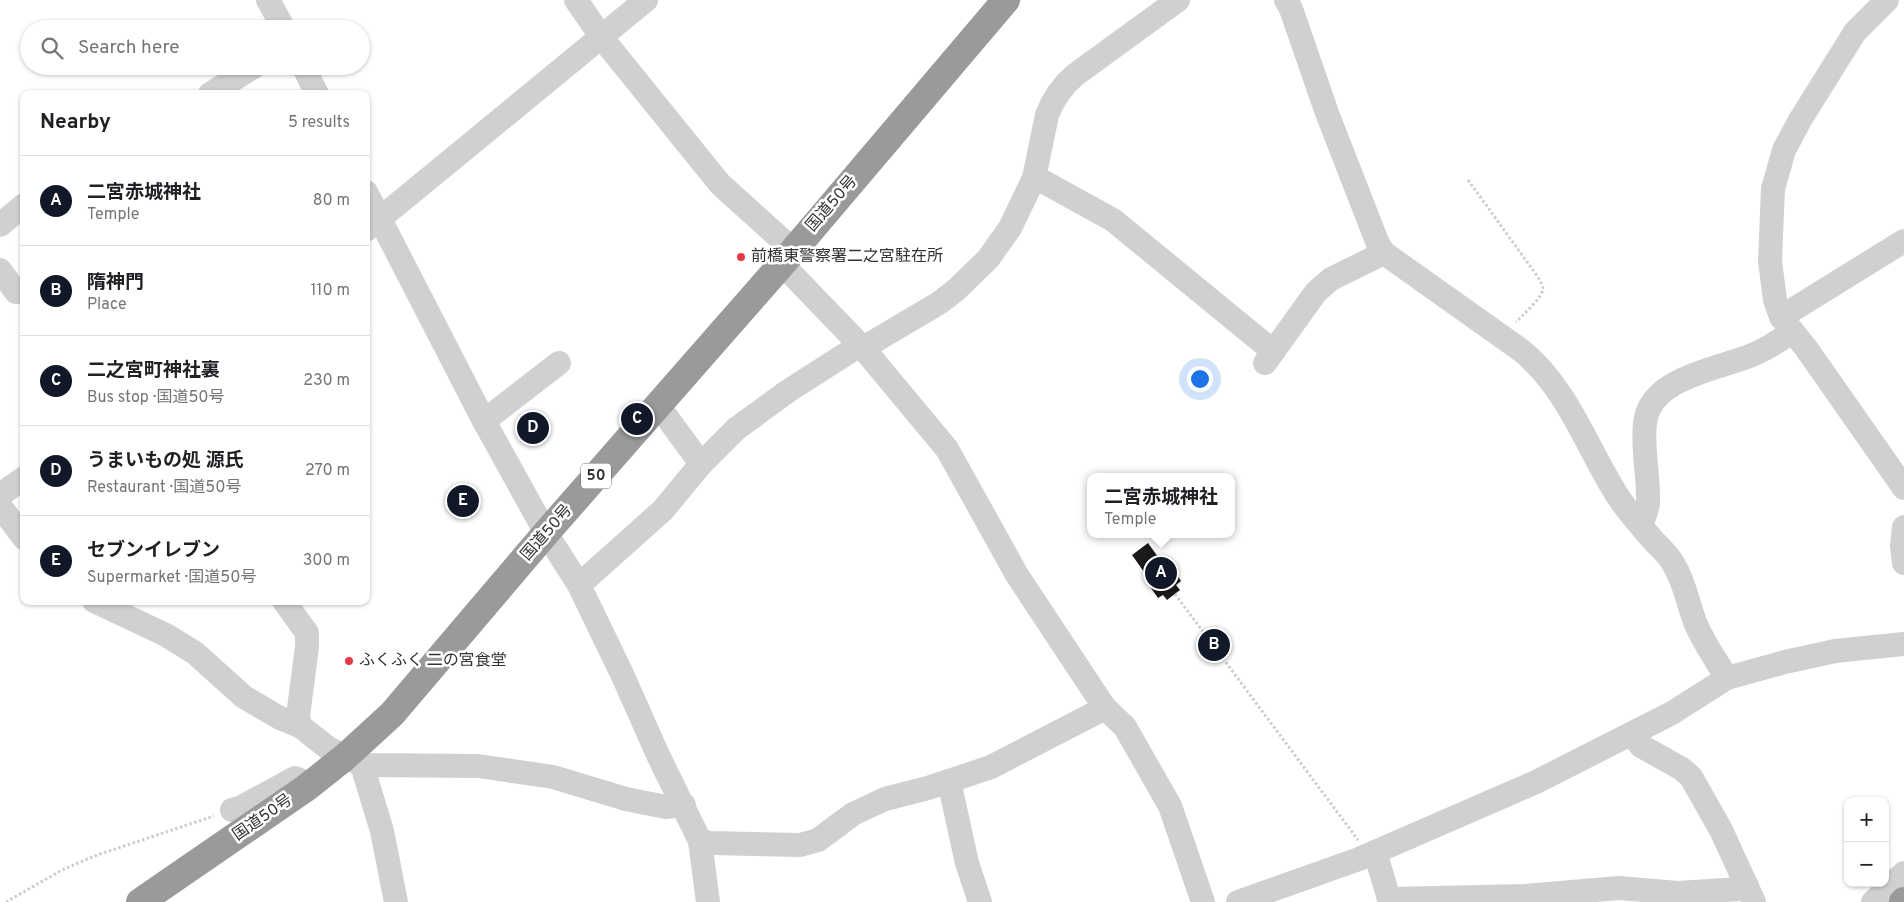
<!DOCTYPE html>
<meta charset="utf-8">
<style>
body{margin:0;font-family:Overpass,"Noto Sans JP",sans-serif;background:#f2f2f2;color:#202124}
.controls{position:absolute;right:15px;bottom:15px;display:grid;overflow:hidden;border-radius:10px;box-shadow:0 1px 4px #0004}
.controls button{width:45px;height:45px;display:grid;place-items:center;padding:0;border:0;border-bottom:1px solid #e0e0e0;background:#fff;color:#202124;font:25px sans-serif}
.you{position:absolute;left:1199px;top:378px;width:18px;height:18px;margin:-12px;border:4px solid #fff;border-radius:50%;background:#1a73e8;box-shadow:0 0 0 8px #1a73e833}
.badge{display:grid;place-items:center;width:32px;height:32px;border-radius:50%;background:#111827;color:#fff;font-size:16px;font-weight:700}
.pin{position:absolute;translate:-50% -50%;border:2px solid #fff;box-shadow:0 1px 5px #0006}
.popup{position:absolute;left:1087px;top:473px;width:148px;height:65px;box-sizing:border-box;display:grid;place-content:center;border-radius:10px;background:#fff;filter:drop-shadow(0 1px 4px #0005);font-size:16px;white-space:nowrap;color:#757577}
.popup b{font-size:19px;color:#202124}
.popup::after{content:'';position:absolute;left:50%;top:100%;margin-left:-10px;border:10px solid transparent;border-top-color:#fff}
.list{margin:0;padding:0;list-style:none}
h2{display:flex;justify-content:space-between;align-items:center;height:65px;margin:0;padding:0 20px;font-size:21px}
h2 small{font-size:16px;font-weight:400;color:#757577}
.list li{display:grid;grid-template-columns:32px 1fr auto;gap:15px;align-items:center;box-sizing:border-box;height:90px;padding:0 20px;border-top:1px solid #e0e0e0}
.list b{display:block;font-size:19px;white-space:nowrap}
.list p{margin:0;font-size:16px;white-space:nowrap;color:#757577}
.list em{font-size:16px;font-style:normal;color:#757577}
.icon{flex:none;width:28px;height:28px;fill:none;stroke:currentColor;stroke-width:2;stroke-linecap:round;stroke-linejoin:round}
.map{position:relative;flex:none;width:1904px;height:902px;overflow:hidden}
.search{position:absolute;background:#fff;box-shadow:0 1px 4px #0004;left:20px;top:20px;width:350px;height:55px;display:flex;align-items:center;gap:12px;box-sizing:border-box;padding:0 18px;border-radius:28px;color:#757577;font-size:19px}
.panel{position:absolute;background:#fff;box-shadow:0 1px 4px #0004;left:20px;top:90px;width:350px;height:515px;border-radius:10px}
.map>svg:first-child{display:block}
</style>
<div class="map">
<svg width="1904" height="902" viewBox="0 0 1904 902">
<rect width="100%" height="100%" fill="#fff"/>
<!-- building -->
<g fill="#1a1a1a">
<path d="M1148,543L1166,568L1170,564L1181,581L1176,585L1180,590L1167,600L1163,595L1158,598L1146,581L1149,579L1132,555Z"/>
<path d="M1219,632L1227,644L1210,657L1201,645Z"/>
</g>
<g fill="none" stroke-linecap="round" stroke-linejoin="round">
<!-- path -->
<g stroke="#cdcdcd" stroke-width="3" stroke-dasharray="2.5 2.5" stroke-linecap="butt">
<path d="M1468,180L1538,277C1540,281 1543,285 1543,289C1542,298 1522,316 1516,322"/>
<path d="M1175,594L1358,840"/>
<path d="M6,902L62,870L97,855L214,816"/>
</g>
<!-- minor -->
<g stroke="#d0d0d0" stroke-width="24">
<path d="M268,0L284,29"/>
<path d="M576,0L602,38L720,184L793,250"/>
<path d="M1286,0L1291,9L1327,113L1378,244L1384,253L1522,351C1568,389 1586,446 1617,495C1627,511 1640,525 1652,539C1660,548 1669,555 1674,565C1685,583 1688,604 1695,622C1703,642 1716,660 1727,678"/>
<path d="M1887,0L1855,32L1800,120L1784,150L1773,189L1770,261L1775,300L1781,317L1806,348L1904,488"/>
<path d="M303,66L317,94"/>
<path d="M210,94L255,66"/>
<path d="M1034,178L1044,182L1113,220L1263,343L1274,349"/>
<path d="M366,192L484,421L546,533L579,585L622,674L658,755L700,841L708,902"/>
<path d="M0,225L24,205"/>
<path d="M366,230L646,0"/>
<path d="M782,264L863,348L947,449L1017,575L1105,708L1125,727L1170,806L1203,902"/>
<path d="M0,270L16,292L24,290"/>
<path d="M1781,317L1904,241"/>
<path d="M863,348L939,303L956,290L988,259L1010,228L1034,178L1047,115C1053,99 1062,86 1075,75L1178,0"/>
<path d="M1265,363L1316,292L1331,279L1384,253"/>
<path d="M658,405L701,464"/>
<path d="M484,421L559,363"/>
<path d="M0,495L24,478"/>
<path d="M0,506L24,538"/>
<path d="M1641,525C1644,518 1647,511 1648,503C1649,476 1642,450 1645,423C1650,377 1719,369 1752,355C1767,349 1779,341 1792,332"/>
<path d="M1904,527L1902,546L1904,563"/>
<path d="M579,585L663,510L701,464L736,429L788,391L860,345"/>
<path d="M94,601L166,635L195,653L244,697L280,718L300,726"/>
<path d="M284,601L307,633V647L298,716L300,726L328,748L362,765L478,766L553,777L626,799L666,807L684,805"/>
<path d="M1632,734L1641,746L1682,769L1691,777L1721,830L1754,902"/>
<path d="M362,765L382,831L396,902"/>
<path d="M949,781L967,863L980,902"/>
<path d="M232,810L240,808L295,778L300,780L306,788"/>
<path d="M700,841L711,843L800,845L818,840L853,814L885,799L928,788L991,767L1105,708"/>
<path d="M1375,852L1390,902"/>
<path d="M1390,899L1525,896L1619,888L1678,893L1741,889L1747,886"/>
<path d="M1238,902L1359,859L1536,782L1672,713L1727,678L1785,662L1835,651L1904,644"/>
<path d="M1873,902L1904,873"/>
</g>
<!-- highway -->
<g stroke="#9a9a9a" stroke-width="28">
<path d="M140,902L306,788L345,757L392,714L546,533L782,264L1006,0"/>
<path d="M1903,902L1904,901"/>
</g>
</g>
<!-- markers -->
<g fill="#e63946" stroke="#fff" stroke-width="2">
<circle cx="741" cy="257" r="5"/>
<circle cx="349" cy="661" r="5"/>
</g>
<g text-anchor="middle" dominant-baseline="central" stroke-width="5" stroke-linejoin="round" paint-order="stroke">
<!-- shield labels -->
<rect fill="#fff" stroke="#707070" stroke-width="1" x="581" y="463.5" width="30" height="25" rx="4"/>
<g font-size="15" font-weight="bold" fill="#333">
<text x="596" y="476">50</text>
</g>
<!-- street labels -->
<g font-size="16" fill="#333" stroke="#fff">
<text transform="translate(832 204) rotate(-49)">国道50号</text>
<text transform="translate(547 533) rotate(-49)">国道50号</text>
<text transform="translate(263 818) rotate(-35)">国道50号</text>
</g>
<!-- poi labels -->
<g font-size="16" fill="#333" stroke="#fff" text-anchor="start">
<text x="751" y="257">前橋東警察署二之宮駐在所</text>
<text x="359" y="661">ふくふく 二の宮食堂</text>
</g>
</g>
</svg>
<div class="controls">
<button>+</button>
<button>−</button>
</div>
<div class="you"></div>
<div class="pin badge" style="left:1161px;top:573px">A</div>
<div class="popup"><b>二宮赤城神社</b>Temple</div>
<div class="pin badge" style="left:1214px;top:645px">B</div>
<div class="pin badge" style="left:637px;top:419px">C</div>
<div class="pin badge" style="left:533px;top:428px">D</div>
<div class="pin badge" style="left:463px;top:501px">E</div>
<div class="search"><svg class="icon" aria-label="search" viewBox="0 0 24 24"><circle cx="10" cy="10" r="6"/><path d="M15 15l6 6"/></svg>Search here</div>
<section class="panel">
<h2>Nearby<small>5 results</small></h2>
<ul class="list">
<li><span class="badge">A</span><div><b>二宮赤城神社</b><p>Temple</p></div><em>80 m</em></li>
<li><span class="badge">B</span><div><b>隋神門</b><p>Place</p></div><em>110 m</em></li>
<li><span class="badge">C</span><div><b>二之宮町神社裏</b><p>Bus stop · 国道50号</p></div><em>230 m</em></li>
<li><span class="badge">D</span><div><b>うまいもの処 源氏</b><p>Restaurant · 国道50号</p></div><em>270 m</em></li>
<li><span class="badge">E</span><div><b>セブンイレブン</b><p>Supermarket · 国道50号</p></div><em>300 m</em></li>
</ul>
</section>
</div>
